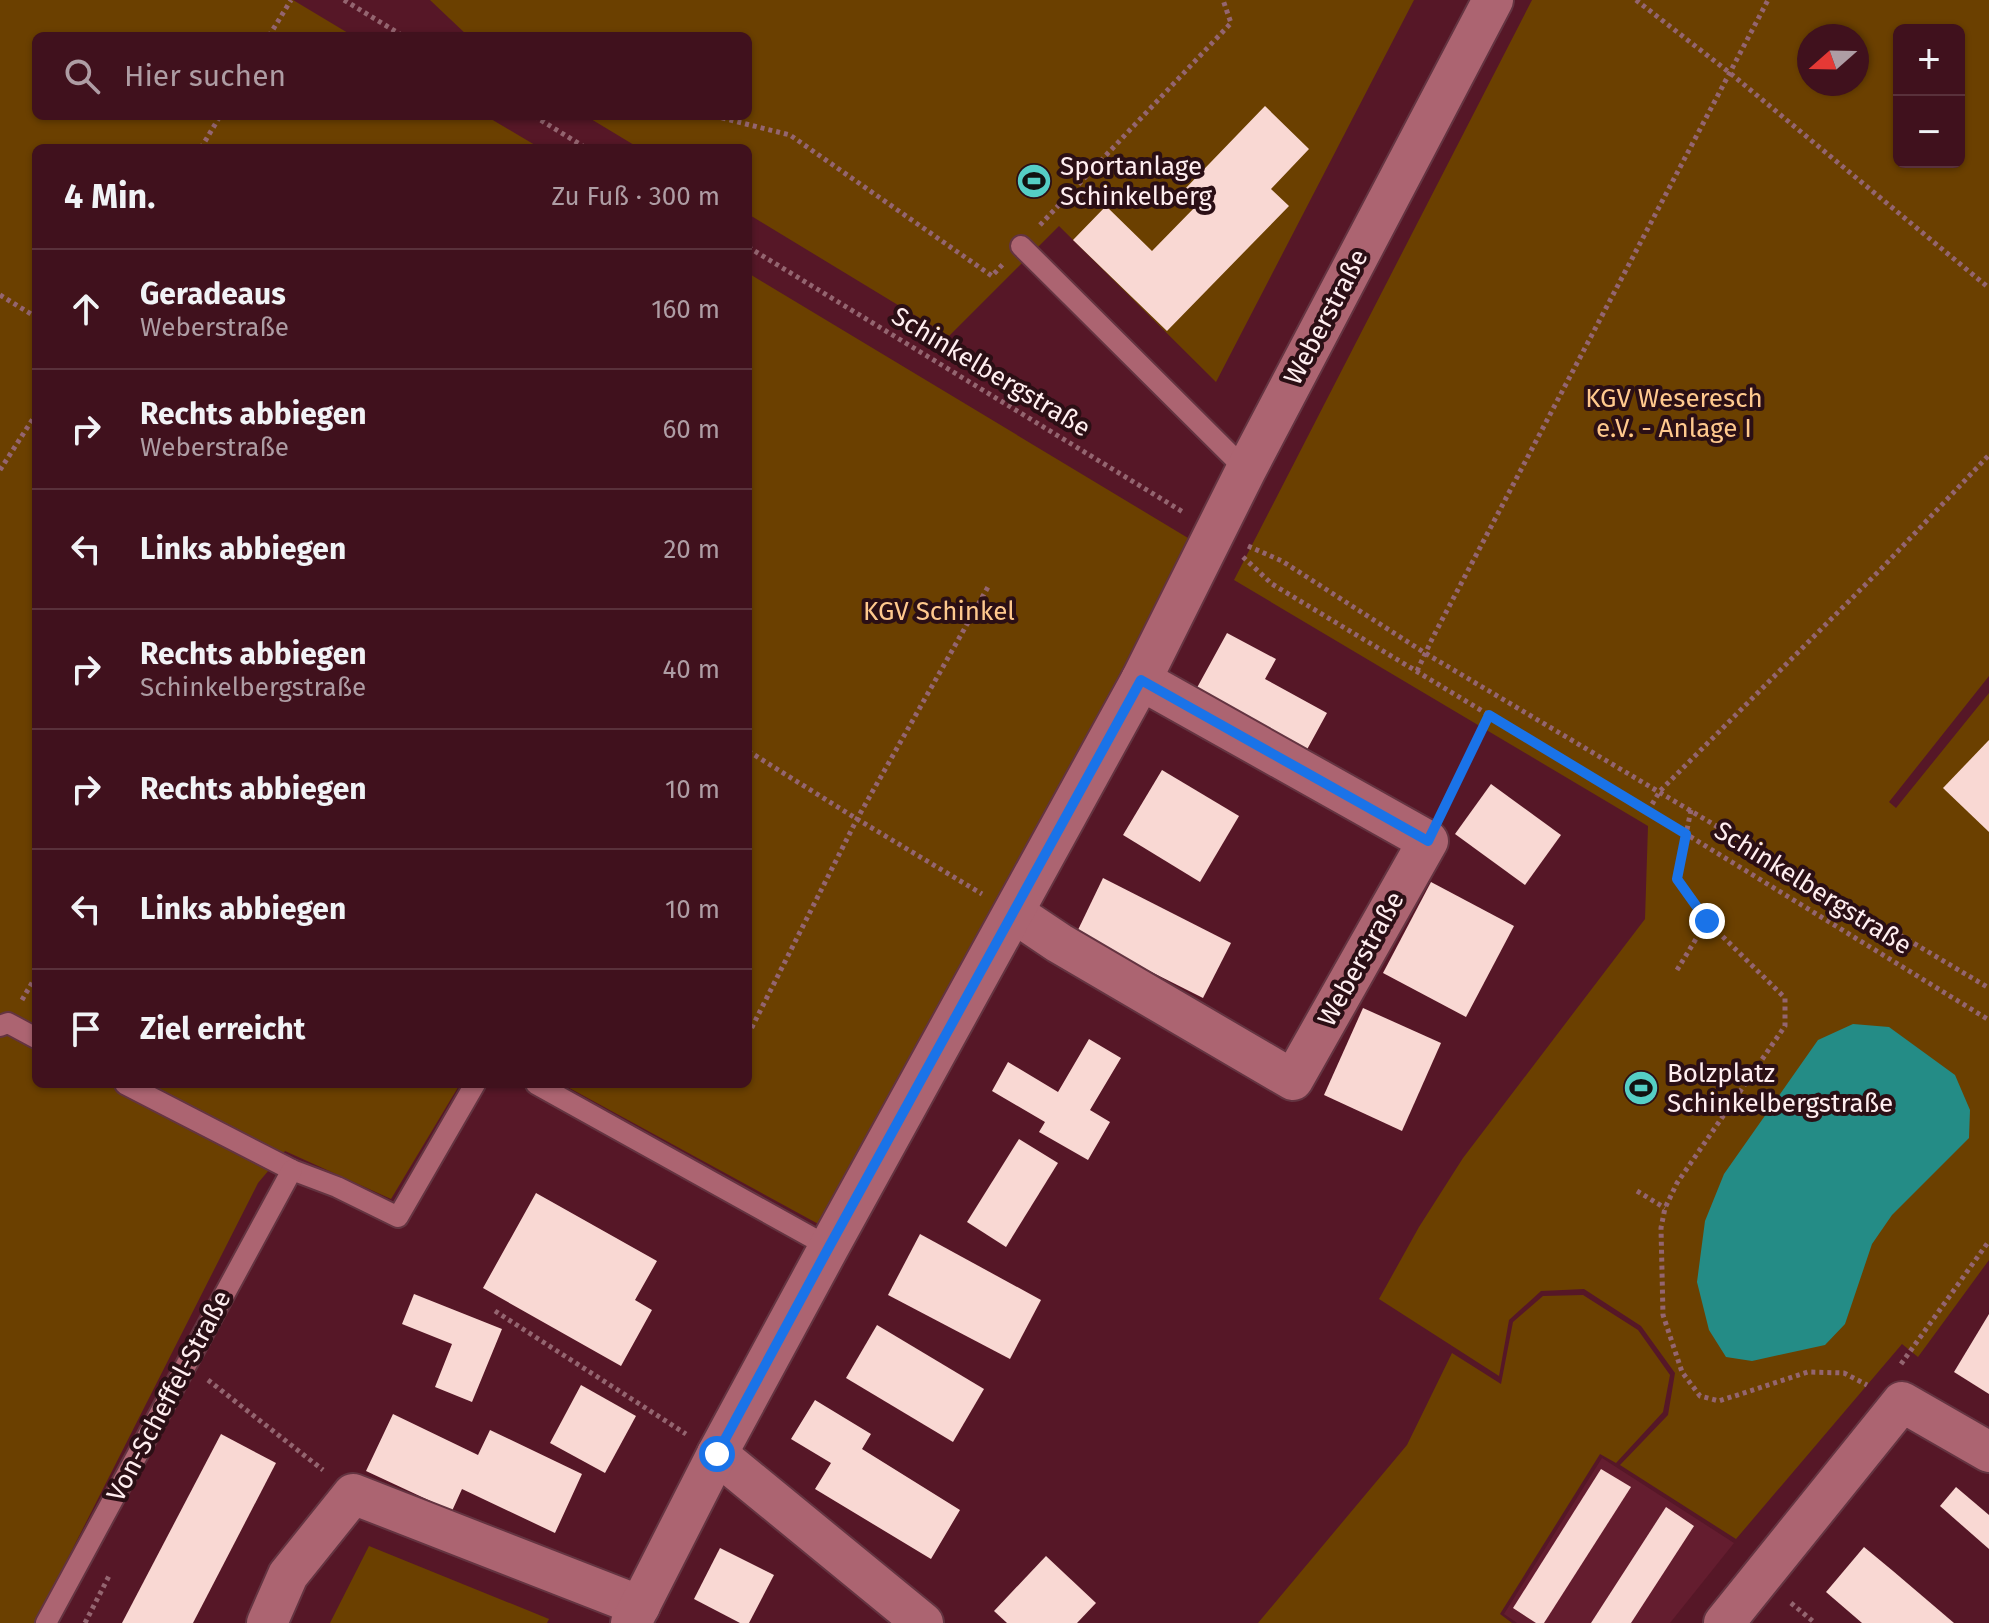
<!DOCTYPE html>
<html lang="de">
<meta charset="utf-8">
<style>
body{margin:0;font-family:"Fira Sans",sans-serif;background:#471a26;color:#f1f3f6}
.controls{position:absolute;right:24px;top:24px;display:grid;overflow:hidden;border-radius:12px;box-shadow:0 2px 6px #0004}
.controls button{width:72px;height:72px;display:grid;place-items:center;padding:0;border:0;border-bottom:2px solid #59313b;background:#40111d;color:#f1f3f6;font:40px sans-serif}
.compass{position:absolute;left:1797px;top:24px;width:72px;height:72px;border-radius:50%;background:#40111d;box-shadow:0 2px 6px #0004;rotate:250deg}
.stop{position:absolute;width:24px;height:24px;margin:-18px;border:6px solid #1a73e8;border-radius:50%;background:#fff}
.stop.end{background:#1a73e8;border-color:#fff;box-shadow:0 2px 8px #0008}
.list{margin:0;padding:0;list-style:none}
h2{display:flex;justify-content:space-between;align-items:center;height:104px;margin:0;padding:0 32px;font-size:34px}
h2 small{font-size:26px;font-weight:400;color:#ae9da4}
.list li{display:grid;grid-template-columns:52px 1fr auto;gap:24px;align-items:center;box-sizing:border-box;height:120px;padding:0 32px;border-top:2px solid #59313b}
.list b{display:block;font-size:30px;white-space:nowrap}
.list p{margin:0;font-size:26px;white-space:nowrap;color:#ae9da4}
.list em{font-size:26px;font-style:normal;color:#ae9da4}
.icon{flex:none;width:44px;height:44px;fill:none;stroke:currentColor;stroke-width:2;stroke-linecap:round;stroke-linejoin:round}
.map{position:relative;flex:none;width:1989px;height:1623px;overflow:hidden}
.search{position:absolute;background:#40111d;box-shadow:0 2px 6px #0004;left:32px;top:32px;width:720px;height:88px;display:flex;align-items:center;gap:20px;box-sizing:border-box;padding:0 28px;border-radius:12px;color:#ae9da4;font-size:30px}
.panel{position:absolute;background:#40111d;box-shadow:0 2px 6px #0004;left:32px;top:144px;width:720px;height:944px;border-radius:12px}
.map>svg:first-child{display:block}
</style>
<div class="map">
<svg width="1989" height="1623" viewBox="0 0 1989 1623">
<rect width="100%" height="100%" fill="#561727"/>
<!-- built -->
<path fill="#641d2f" d="M1602,1458L1734,1543L1670,1623H1517L1504,1614Z"/>
<!-- green -->
<g fill="#6b4000" fill-rule="evenodd">
<path d="M0,0H293L353,36H36V116H486L540,148H36V1084H460L391,1199L285,1151L258,1183L35,1623H0Z"/>
<path d="M430,0H1414L1216,382L1059,226L949,336L748,214V148H639L586,116H748V36H468Z"/>
<path d="M1532,0H1989V676L1889,802L1896,808L1989,693V1260L1918,1357L1902,1344L1736,1539L1620,1465L1668,1415L1675,1373L1641,1326L1584,1289L1541,1291L1509,1320L1499,1376L1379,1299L1419,1227L1463,1158L1645,919L1648,826L1234,580ZM1899,30H1959V162H1899ZM1809,36H1857V84H1809Z"/>
<path d="M748,273L1188,538L844,1238L562,1084H748Z"/>
<path d="M1583,1295L1638,1330L1670,1375L1663,1412L1616,1463L1600,1454L1500,1614L1512,1623H1258L1407,1445L1452,1353L1501,1384L1513,1322L1543,1296Z"/>
<path d="M369,1546L549,1619L547,1623H330Z"/>
</g>
<!-- water -->
<path fill="#248c86" d="M1853,1024L1889,1027L1955,1075L1970,1110L1969,1138L1892,1215L1872,1244L1845,1324L1825,1345L1752,1361L1726,1357L1709,1330L1697,1282L1705,1221L1724,1174L1818,1040Z"/>
<!-- building -->
<g fill="#f9d8d3">
<path d="M1265,106L1309,149L1271,189L1289,206L1167,331L1073,240L1106,206L1152,251L1197,205L1183,191Z"/>
<path d="M1227,633L1276,659L1265,679L1327,713L1304,755L1193,695Z"/>
<path d="M1989,740V832L1943,788Z"/>
<path d="M1162,770L1239,816L1200,882L1123,835Z"/>
<path d="M1491,784L1561,835L1525,885L1455,834Z"/>
<path d="M1103,878L1231,943L1203,998L1076,934Z"/>
<path d="M1431,882L1514,926L1466,1017L1383,973Z"/>
<path d="M1363,1008L1441,1043L1402,1131L1324,1095Z"/>
<path d="M1089,1039L1121,1058L1090,1110L1110,1122L1088,1160L1039,1132L1045,1122L992,1091L1008,1062L1058,1092Z"/>
<path d="M1019,1139L1058,1163L1006,1247L967,1222Z"/>
<path d="M536,1193L657,1261L635,1300L652,1310L621,1366L483,1288Z"/>
<path d="M920,1234L1041,1300L1010,1359L888,1295Z"/>
<path d="M414,1294L502,1329L472,1402L435,1387L452,1344L402,1324Z"/>
<path d="M1989,1314V1394L1954,1372Z"/>
<path d="M877,1325L984,1389L953,1442L846,1378Z"/>
<path d="M581,1385L636,1416L605,1473L550,1443Z"/>
<path d="M815,1400L871,1434L862,1449L960,1510L931,1559L815,1489L831,1463L791,1439Z"/>
<path d="M393,1414L478,1455L490,1430L582,1474L555,1533L462,1489L452,1511L366,1471Z"/>
<path d="M221,1434L276,1463L193,1623H122Z"/>
<path d="M1601,1469L1631,1487L1544,1623H1536L1513,1608Z"/>
<path d="M1956,1487L1989,1515V1549L1940,1506Z"/>
<path d="M1666,1507L1694,1526L1631,1623H1591Z"/>
<path d="M1864,1547L1893,1571L1954,1623H1862L1826,1592Z"/>
<path d="M720,1548L774,1575L749,1623H740L694,1599Z"/>
<path d="M1046,1556L1096,1603L1077,1623H1007L994,1611Z"/>
</g>
<g fill="none" stroke-linecap="round" stroke-linejoin="round">
<!-- lane casing -->
<g stroke="#643441" stroke-width="24">
<g id="lane">
<path d="M1021,246L1246,470"/>
<path d="M0,1026L8,1023L36,1038"/>
<path d="M125,1084L292,1170L337,1187L398,1217L475,1084"/>
<path d="M536,1084L829,1247"/>
<path d="M46,1623L292,1170"/>
</g>
</g>
<!-- street casing -->
<g stroke="#643441" stroke-width="44">
<g id="street">
<path d="M1014,913L1059,943L1293,1080L1428,841L1141,680"/>
<path d="M717,1454L923,1623"/>
<path d="M267,1623L288,1575L353,1494L640,1606"/>
<path d="M631,1623L717,1454L829,1247L1141,680L1246,470L1493,0"/>
<path d="M1724,1623L1902,1402L1989,1452"/>
</g>
</g>
<!-- path -->
<g stroke="#946570" stroke-width="5" stroke-dasharray="4 4" stroke-linecap="butt">
<path d="M344,0L403,36"/>
<path d="M1636,0L1730,73L1989,288"/>
<path d="M269,36L291,0"/>
<path d="M534,116L586,148"/>
<path d="M714,116L790,135L992,276L1003,264"/>
<path d="M201,148L220,116"/>
<path d="M1040,225L1231,23L1223,0"/>
<path d="M748,247L1183,512"/>
<path d="M0,295L36,317"/>
<path d="M0,470L36,414"/>
<path d="M1248,546L1282,561L1425,653L1989,988"/>
<path d="M1243,557L1272,584L1686,834L1989,1020"/>
<path d="M1417,671L1433,637L1768,0"/>
<path d="M748,751L857,819L982,894"/>
<path d="M1444,807L1489,715"/>
<path d="M1691,810L1677,879L1707,921L1785,998V1026L1677,1183L1665,1208L1661,1228L1663,1315L1682,1372L1700,1396L1719,1401L1808,1372L1844,1373L1867,1385"/>
<path d="M1648,811L1660,791L1881,569L1989,455"/>
<path d="M1677,970L1707,921"/>
<path d="M22,1000L36,976"/>
<path d="M748,1035L857,819L988,587"/>
<path d="M1637,1191L1665,1208"/>
<path d="M495,1311L686,1434"/>
<path d="M1901,1364L1989,1241"/>
<path d="M208,1380L323,1470"/>
<path d="M1791,1603L1815,1623"/>
<path d="M85,1623L110,1574"/>
</g>
<!-- lane -->
<use href="#lane" stroke="#ac6471" stroke-width="20"/>
<!-- street -->
<use href="#street" stroke="#ac6471" stroke-width="40"/>
</g>
<g fill="none" stroke-linecap="round" stroke-linejoin="round">
<!-- route -->
<path stroke="#1a73e8" stroke-width="10" d="M717,1454L829,1247L1141,680L1428,841L1489,715L1686,834L1677,879L1707,921"/>
</g>
<!-- icons -->
<defs>
<g id="stadium-disc" transform="scale(1.8)"><circle r="9.5" fill="#55cec5" stroke="#2b0f15"/><path d="M0-5a6.5 5 0 1 0 0 10a6.5 5 0 1 0 0-10ZM-3.5-1.8h7v3.6h-7Z" fill="#111"/></g>
</defs>
<g fill-rule="evenodd">
<use href="#stadium-disc" x="1034" y="181"/>
<use href="#stadium-disc" x="1641" y="1088"/>
</g>
<g text-anchor="middle" dominant-baseline="central" stroke-width="8" stroke-linejoin="round" paint-order="stroke">
<!-- poi labels -->
<g font-size="26" fill="#ffeef0" stroke="#2b0f15" text-anchor="start">
<text x="1060" y="166">Sportanlage<tspan x="1060" dy="30">Schinkelberg</tspan></text>
<text x="1667" y="1073">Bolzplatz<tspan x="1667" dy="30">Schinkelbergstraße</tspan></text>
</g>
<!-- street labels -->
<g font-size="26" fill="#ffeef0" stroke="#2b0f15">
<text transform="translate(1326 317) rotate(-62)">Weberstraße</text>
<text transform="translate(991 372) rotate(31)">Schinkelbergstraße</text>
<text transform="translate(1813 888) rotate(32)">Schinkelbergstraße</text>
<text transform="translate(1361 959) rotate(-61)">Weberstraße</text>
<text transform="translate(169 1396) rotate(-62)">Von-Scheffel-Straße</text>
</g>
<!-- park labels -->
<g font-size="26" fill="#ffc98e" stroke="#2b0f15">
<text x="1674" y="398">KGV Weseresch<tspan x="1674" dy="30">e.V. - Anlage I</tspan></text>
<text x="939" y="611">KGV Schinkel</text>
</g>
</g>
</svg>
<div class="controls">
<button>+</button>
<button>−</button>
</div>
<svg class="compass" viewBox="-18 -18 36 36"><path d="M0-13l5 13h-10z" fill="#e53935"/><path d="M0 13l5-13h-10z" fill="#ae9da4"/></svg>
<div class="stop" style="left:717px;top:1454px"></div>
<div class="stop end" style="left:1707px;top:921px"></div>
<div class="search"><svg class="icon" aria-label="search" viewBox="0 0 24 24"><circle cx="10" cy="10" r="6"/><path d="M15 15l6 6"/></svg>Hier suchen</div>
<section class="panel">
<h2>4 Min.<small>Zu Fuß · 300 m</small></h2>
<ul class="list">
<li><svg class="icon" aria-label="ahead" viewBox="0 0 24 24"><path d="M12 20V5M6 11l6-6 6 6"/></svg><div><b>Geradeaus</b><p>Weberstraße</p></div><em>160 m</em></li>
<li><svg class="icon" aria-label="right" viewBox="0 0 24 24"><path d="M7 20v-9h11M14 6l5 5-5 5"/></svg><div><b>Rechts abbiegen</b><p>Weberstraße</p></div><em>60 m</em></li>
<li><svg class="icon" aria-label="left" viewBox="0 0 24 24"><path d="M17 20v-9H6M10 6l-5 5 5 5"/></svg><div><b>Links abbiegen</b></div><em>20 m</em></li>
<li><svg class="icon" aria-label="right" viewBox="0 0 24 24"><path d="M7 20v-9h11M14 6l5 5-5 5"/></svg><div><b>Rechts abbiegen</b><p>Schinkelbergstraße</p></div><em>40 m</em></li>
<li><svg class="icon" aria-label="right" viewBox="0 0 24 24"><path d="M7 20v-9h11M14 6l5 5-5 5"/></svg><div><b>Rechts abbiegen</b></div><em>10 m</em></li>
<li><svg class="icon" aria-label="left" viewBox="0 0 24 24"><path d="M17 20v-9H6M10 6l-5 5 5 5"/></svg><div><b>Links abbiegen</b></div><em>10 m</em></li>
<li><svg class="icon" aria-label="arrive" viewBox="0 0 24 24"><path d="M6 21V4h12l-3 4 3 4H6"/></svg><div><b>Ziel erreicht</b></div></li>
</ul>
</section>
</div>
